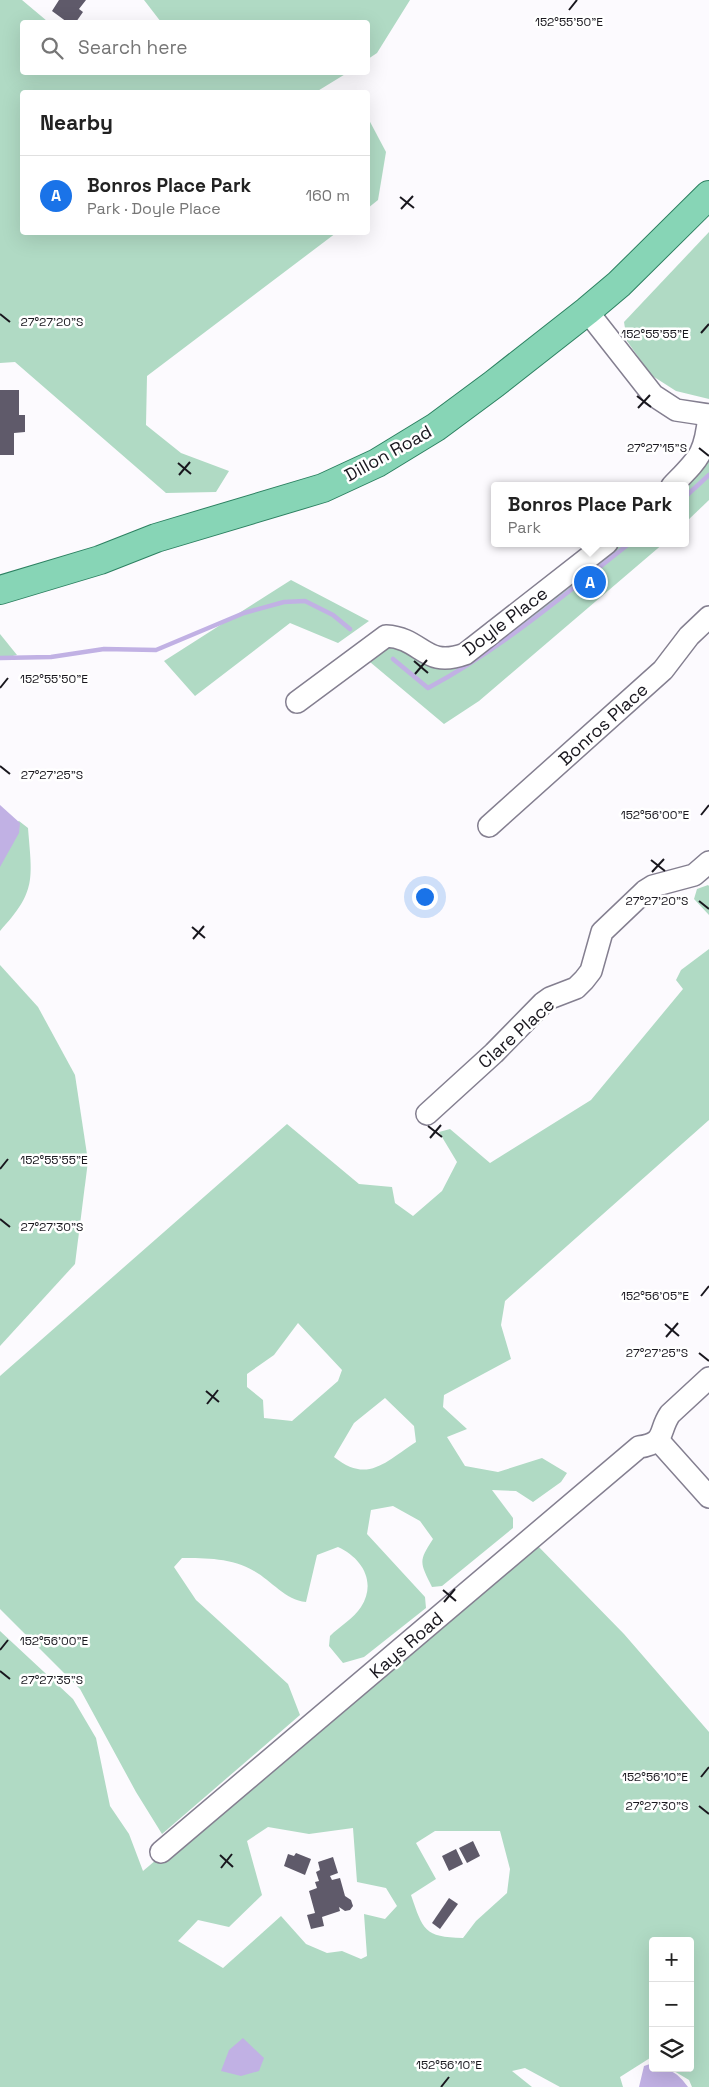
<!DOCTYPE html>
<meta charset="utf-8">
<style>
body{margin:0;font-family:"Space Grotesk",sans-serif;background:#f2f2f2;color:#222}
.controls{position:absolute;right:15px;bottom:15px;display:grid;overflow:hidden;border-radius:5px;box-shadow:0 5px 20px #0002}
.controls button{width:45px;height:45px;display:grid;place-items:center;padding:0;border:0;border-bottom:1px solid #e0e0e0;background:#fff;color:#222;font:25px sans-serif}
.you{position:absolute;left:424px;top:896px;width:18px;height:18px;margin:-12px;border:4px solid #fff;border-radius:50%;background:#1a73e8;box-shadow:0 0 0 8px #1a73e833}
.badge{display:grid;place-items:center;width:32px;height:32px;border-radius:50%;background:#1a73e8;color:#fff;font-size:16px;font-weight:700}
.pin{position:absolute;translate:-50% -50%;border:2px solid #fff;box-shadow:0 1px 5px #0006}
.popup{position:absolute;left:491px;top:482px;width:198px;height:65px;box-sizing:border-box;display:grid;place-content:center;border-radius:5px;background:#fff;filter:drop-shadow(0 1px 4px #0005);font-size:16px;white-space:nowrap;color:#767676}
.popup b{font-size:19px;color:#222}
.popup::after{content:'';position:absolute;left:50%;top:100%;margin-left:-10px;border:10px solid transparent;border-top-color:#fff}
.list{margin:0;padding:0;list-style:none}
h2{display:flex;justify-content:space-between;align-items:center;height:65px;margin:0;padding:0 20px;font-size:21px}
h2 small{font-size:16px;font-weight:400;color:#767676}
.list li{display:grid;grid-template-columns:32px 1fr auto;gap:15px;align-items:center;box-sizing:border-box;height:80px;padding:0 20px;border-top:1px solid #e0e0e0}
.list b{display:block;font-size:19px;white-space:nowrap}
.list p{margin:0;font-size:16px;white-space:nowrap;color:#767676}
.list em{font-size:16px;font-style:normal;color:#767676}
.icon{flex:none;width:28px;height:28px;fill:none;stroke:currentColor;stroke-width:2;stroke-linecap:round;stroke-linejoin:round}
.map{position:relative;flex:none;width:709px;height:2087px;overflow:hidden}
.search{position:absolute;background:#fff;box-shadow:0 5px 20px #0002;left:20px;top:20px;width:350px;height:55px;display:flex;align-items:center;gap:12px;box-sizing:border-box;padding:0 18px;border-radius:5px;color:#767676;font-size:19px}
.panel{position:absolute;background:#fff;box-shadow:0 5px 20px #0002;left:20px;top:90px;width:350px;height:145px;border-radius:5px}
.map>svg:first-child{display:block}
</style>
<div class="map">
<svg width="709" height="2087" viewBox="0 0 709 2087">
<rect width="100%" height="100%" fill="#fcfafe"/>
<!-- green -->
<g fill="#b0dac4" fill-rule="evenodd">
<path d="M0,0H22L47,21L54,22H22V72L347,73L316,92H22V232L336,233L147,376L146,425L181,453L229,471L216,492L166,493L15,362L0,363Z"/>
<path d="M144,0H410L377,53L368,59V22H161Z"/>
<path d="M368,118L386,152L378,200L368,208Z"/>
<path d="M709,232V399L676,391L651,375L627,341L624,322Z"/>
<path d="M709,456V500L685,523V486Z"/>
<path d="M613,543H664L479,701L444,724L364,657L389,641L448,663Z"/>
<path d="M291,580L369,621L338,643L290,623L195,696L164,661Z"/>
<path d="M0,634L17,655L0,659Z"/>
<path d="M19,821L28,828C32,879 37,891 0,931V852L9,827Z"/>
<path d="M708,885L709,886V915L694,899L697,889Z"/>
<path d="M709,949V1120L505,1301L501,1325L511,1359L444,1395L443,1407L467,1429L447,1437L465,1466L498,1472L542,1458L567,1473L561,1482L533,1502L516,1491L492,1490L513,1518V1528L442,1586L432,1587C420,1562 418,1562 433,1539L420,1521L393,1506L371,1510L367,1534L425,1597L426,1608L364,1657L343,1663L329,1646L330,1636C339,1627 354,1618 361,1607C377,1582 362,1558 338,1547L317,1555L306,1602C285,1600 272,1581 254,1571C233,1558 205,1558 182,1558L174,1567L196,1600L288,1684L300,1715L162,1834L136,1792L80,1689L0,1609V1376L287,1124L359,1184L392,1187L395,1203L413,1216L442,1191L457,1162L439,1132L450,1129L490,1163L591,1100L683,989L676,980L681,970ZM298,1323L342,1370L338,1381L292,1421L264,1418L263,1400L247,1387V1374L274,1355ZM385,1398L414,1426L416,1442C385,1462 368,1484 334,1457L354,1423Z"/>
<path d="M0,965L38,1007L75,1075L88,1161L75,1264L0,1346Z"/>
<path d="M533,1541L624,1634L709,1732V2087H692L689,2080L669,2068H690V1941H653V2059L650,2058L620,2077L623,2087H560L525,2068L512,2071L532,2087H0V1631L73,1699L96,1738L110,1806L129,1834L143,1871ZM268,1827L309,1834L353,1828L357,1882L386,1888L397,1906L385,1919L364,1914L367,1956L361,1959L342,1951L327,1953L306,1944L281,1916L223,1968L178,1941L198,1920L229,1927L262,1895L247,1841ZM435,1831H500L510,1869L507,1893L476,1921L463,1938C424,1937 423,1930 411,1895L436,1879L416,1843Z"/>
</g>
<!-- water -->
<g fill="#c1b1e4">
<path d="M0,805L20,823L19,833L0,867Z"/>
<path d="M243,2038L264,2058L259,2071L241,2076L221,2071L229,2050Z"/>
<path d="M653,2063V2068C670,2068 678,2073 688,2087H639L644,2066Z"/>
</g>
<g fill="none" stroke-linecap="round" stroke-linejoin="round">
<!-- stream -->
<g stroke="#c1b1e4" stroke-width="4.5">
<path d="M685,497L709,475"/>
<path d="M0,658L51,657L104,649L156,650L244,613L284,602L305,601L333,615L350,629"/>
<path d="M393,659L428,688C501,649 565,594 630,543"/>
</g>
</g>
<!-- building -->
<g fill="#5f5a6a">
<path d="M59,0H86L79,9L83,12L76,22H67L52,11Z"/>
<path d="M0,390H19V415H25V432L14,433V455H0Z"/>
<path d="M473,1841L480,1856L467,1863L459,1848Z"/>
<path d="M456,1849L463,1864L449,1871L442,1856Z"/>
<path d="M296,1853L311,1859L305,1875L284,1866L288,1854L294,1856Z"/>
<path d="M333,1857L338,1873L330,1876L332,1880L340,1878L345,1896L351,1900L353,1906L350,1910L345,1911L339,1907L340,1911L322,1917L324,1926L311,1929L307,1915L315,1913L309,1891L317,1888L315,1882L319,1881L316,1872L320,1870L318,1862Z"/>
<path d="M449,1898L458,1904L440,1929L432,1923Z"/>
</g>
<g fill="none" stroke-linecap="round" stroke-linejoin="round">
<!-- minor casing -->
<g stroke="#847f90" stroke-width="24">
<g id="minor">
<path d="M587,311L653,395L676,410L709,415"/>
<path d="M672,486C699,458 705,455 709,415"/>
<path d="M297,702L386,636C423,638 424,669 465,654L607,543"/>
<path d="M489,826L663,670L689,636L709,617"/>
<path d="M427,1114L494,1053L543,1003L550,998L576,988L584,980L591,971L602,932L645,891L653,886L694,875L709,862"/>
<path d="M658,1440L709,1497"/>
<path d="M161,1852L639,1447C667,1443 658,1431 670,1414L709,1378"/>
</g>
</g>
<!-- major casing -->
<g stroke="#2c8061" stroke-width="30">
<path id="major" d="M0,590L100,560L156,538L323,488L377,463L436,427L494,384L587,311L619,284L709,195"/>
</g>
<!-- minor -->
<use href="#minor" stroke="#fff" stroke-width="21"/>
<!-- major -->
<use href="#major" stroke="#87d5b6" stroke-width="28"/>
</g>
<!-- ticks -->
<path fill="none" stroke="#19171e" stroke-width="2" d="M569,10L577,0M400,197L414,208M401,209L413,196M0,314L10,322M701,333L709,324M637,396L651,407M638,408L650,395M699,448L709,456M178,463L191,474M179,475L190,462M414,661L428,673M415,674L427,660M0,688L8,678M0,766L10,774M701,815L709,805M651,860L665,871M652,872L664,859M699,901L709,909M192,927L205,938M193,939L204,926M428,1126L442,1137M430,1138L441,1125M0,1169L8,1159M0,1219L10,1227M701,1296L709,1286M665,1324L679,1336M666,1337L678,1323M699,1353L709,1361M206,1391L219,1402M207,1404L218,1390M443,1590L456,1601M444,1602L455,1589M0,1650L8,1640M0,1671L10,1679M701,1777L709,1767M699,1806L709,1814M220,1855L233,1867M221,1868L232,1854M441,2087L449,2077"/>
<g text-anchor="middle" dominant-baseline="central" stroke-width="5" stroke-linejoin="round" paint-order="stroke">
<!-- street labels -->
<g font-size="18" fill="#19171e" stroke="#fff">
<text transform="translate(388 453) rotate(-29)">Dillon Road</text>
<text transform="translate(505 621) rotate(-37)">Doyle Place</text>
<text transform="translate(603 724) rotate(-42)">Bonros Place</text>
<text transform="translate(516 1033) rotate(-42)">Clare Place</text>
<text transform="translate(406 1645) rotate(-41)">Kays Road</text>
</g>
</g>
<g font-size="12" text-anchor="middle" fill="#19171e" stroke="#fff" stroke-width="5" stroke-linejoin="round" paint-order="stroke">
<text x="569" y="26">152°55'50"E</text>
<text x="52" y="326">27°27'20"S</text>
<text x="655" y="338">152°55'55"E</text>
<text x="657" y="452">27°27'15"S</text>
<text x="54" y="683">152°55'50"E</text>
<text x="52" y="779">27°27'25"S</text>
<text x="655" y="819">152°56'00"E</text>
<text x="657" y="905">27°27'20"S</text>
<text x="54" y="1164">152°55'55"E</text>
<text x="52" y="1231">27°27'30"S</text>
<text x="655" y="1300">152°56'05"E</text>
<text x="657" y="1357">27°27'25"S</text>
<text x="54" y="1645">152°56'00"E</text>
<text x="52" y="1684">27°27'35"S</text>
<text x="655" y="1781">152°56'10"E</text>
<text x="657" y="1810">27°27'30"S</text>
<text x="449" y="2069">152°56'10"E</text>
</g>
</svg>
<div class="controls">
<button>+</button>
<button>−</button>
<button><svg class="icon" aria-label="layers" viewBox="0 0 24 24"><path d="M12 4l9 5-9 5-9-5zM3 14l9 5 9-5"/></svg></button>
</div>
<div class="you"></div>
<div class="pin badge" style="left:590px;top:582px">A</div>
<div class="popup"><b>Bonros Place Park</b>Park</div>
<div class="search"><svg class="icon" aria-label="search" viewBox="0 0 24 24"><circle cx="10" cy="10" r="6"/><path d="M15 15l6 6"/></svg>Search here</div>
<section class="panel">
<h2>Nearby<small></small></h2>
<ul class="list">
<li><span class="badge">A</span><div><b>Bonros Place Park</b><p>Park · Doyle Place</p></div><em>160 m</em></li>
</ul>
</section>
</div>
